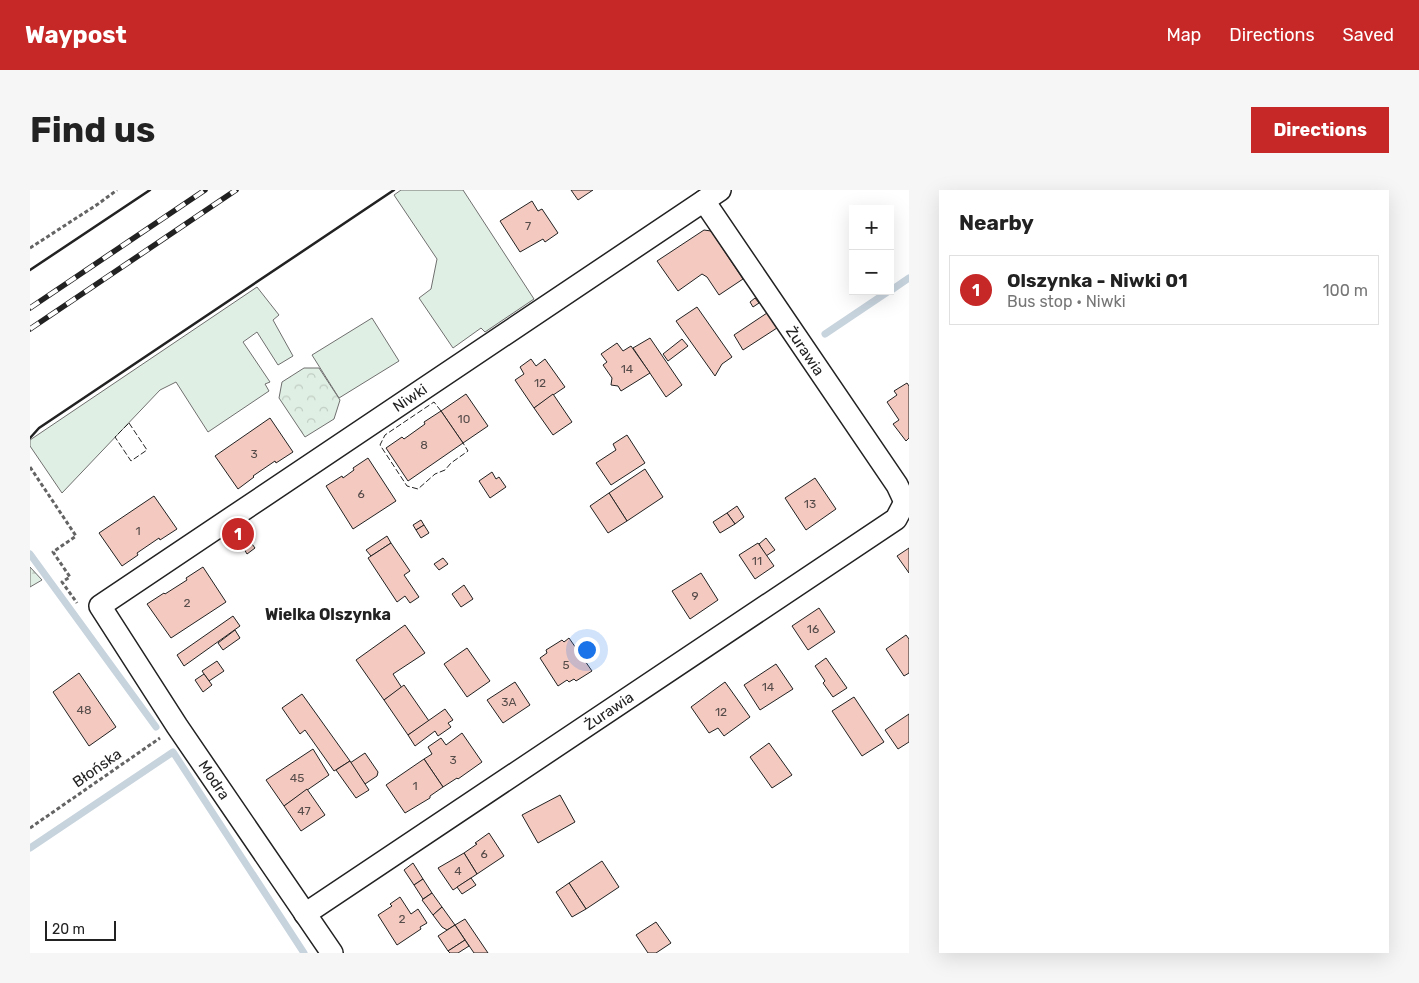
<!DOCTYPE html>
<meta charset="utf-8">
<style>
body{margin:0;font-family:Rubik,sans-serif;background:#f6f6f6;color:#222}
.controls{position:absolute;right:15px;top:15px;display:grid;overflow:hidden;border-radius:0px;box-shadow:0 5px 20px #0002}
.controls button{width:45px;height:45px;display:grid;place-items:center;padding:0;border:0;border-bottom:1px solid #e0e0e0;background:#fff;color:#222;font:25px sans-serif}
.scale{position:absolute;left:15px;bottom:12px;width:71px;box-sizing:border-box;padding-left:5px;border:2px solid #222;border-top:0;font-size:14px;line-height:18px;white-space:nowrap;color:#222;-webkit-text-stroke:4px #fff;paint-order:stroke}
.you{position:absolute;left:556px;top:459px;width:18px;height:18px;margin:-12px;border:4px solid #fff;border-radius:50%;background:#1a73e8;box-shadow:0 0 0 8px #1a73e833}
.badge{display:grid;place-items:center;width:32px;height:32px;border-radius:50%;background:#c62828;color:#fff;font-size:16px;font-weight:700}
.pin{position:absolute;translate:-50% -50%;border:2px solid #fff;box-shadow:0 1px 5px #0006}
.list{margin:0;padding:0;list-style:none}
h2{display:flex;justify-content:space-between;align-items:center;height:65px;margin:0;padding:0 20px;font-size:21px}
h2 small{font-size:16px;font-weight:400;color:#767676}
.list li{display:grid;grid-template-columns:32px 1fr auto;gap:15px;align-items:center;box-sizing:border-box;height:70px;margin:0 10px 10px;padding:0 10px;border:1px solid #e0e0e0;border-radius:0px}
.list b{display:block;font-size:19px;white-space:nowrap}
.list p{margin:0;font-size:16px;white-space:nowrap;color:#767676}
.list em{font-size:16px;font-style:normal;color:#767676}
.map{position:relative;flex:none;width:879px;height:763px;overflow:hidden;border-radius:0px}
header{display:flex;align-items:center;gap:30px;box-sizing:border-box;height:70px;padding:0 25px;background:#c62828;color:#fff}
header strong{font-size:24px}
nav{display:flex;gap:28px;margin-inline-start:auto;font-size:18px}
.intro{display:flex;align-items:center;justify-content:space-between;box-sizing:border-box;height:120px;padding:0 30px}
h1{margin:0;font-size:35px}
.button{padding:12px 22px;border-radius:0px;background:#c62828;color:#fff;font-size:18px;font-weight:700}
main{display:flex;gap:30px;padding:0 30px}
aside{flex:1;background:#fff;border-radius:0px;box-shadow:0 5px 20px #0002}
.map>svg:first-child{display:block}
</style>
<header>
<strong>Waypost</strong>
<nav><a>Map</a><a>Directions</a><a>Saved</a></nav>
</header>
<div class="intro"><h1>Find us</h1><a class="button">Directions</a></div>
<main>
<div class="map">
<svg width="879" height="763" viewBox="0 0 879 763">
<defs>
<pattern id="forest-firs" width="22" height="20" patternUnits="userSpaceOnUse" patternTransform="scale(1.25)"><rect width="22" height="20" fill="#e0efe3"/><path d="M5 1l3.5 6h-7zM16 11l3.5 6h-7z" fill="#c0cdc2"/></pattern>
<pattern id="park-crowns" width="20" height="18" patternUnits="userSpaceOnUse" patternTransform="scale(1.25)"><rect width="20" height="18" fill="#e0efe3"/><path d="M2 6a3 3 0 1 1 6 0M12 15a3 3 0 1 1 6 0" fill="none" stroke="#c0cdc2"/></pattern>
</defs>
<rect width="100%" height="100%" fill="#fff"/>
<!-- green -->
<g fill="#e0efe3" stroke="#6f6f6f">
<path d="M371,0H433L504,109L455,142L451,138L423,158L389,108L401,99L407,69L364,5Z"/>
<path d="M227,97L249,125L243,130L263,166L248,175L227,142L213,152L240,192L235,194L239,201L178,242L146,192L130,200L32,303L0,256V250Z"/>
<path d="M342,128L369,171L309,208L282,165Z"/>
</g>
<!-- forest -->
<path fill="url(#forest-firs)" stroke="#6f6f6f" d="M0,377L12,390L0,397Z"/>
<!-- park -->
<path fill="url(#park-crowns)" stroke="#6f6f6f" d="M274,178H289L310,210L304,229L275,247L249,208L252,192Z"/>
<g fill="none" stroke-linecap="round" stroke-linejoin="round">
<!-- stream -->
<g stroke="#c7d3dd" stroke-width="7">
<path d="M860,101L879,88"/>
<path d="M795,144L859,101"/>
<path d="M0,364L126,537"/>
<path d="M0,658L143,562L274,763"/>
</g>
</g>
<!-- building -->
<g fill="#f3c9c0" stroke="#222">
<path d="M541,0H563L548,10Z"/>
<path d="M502,11L508,21L512,19L528,43L515,52L513,49L490,62L470,31Z"/>
<path d="M674,40L681,41L713,89L689,105L677,87L672,84L648,101L627,71Z"/>
<path d="M725,108L729,113L723,117L720,112Z"/>
<path d="M667,117L702,167L692,174L685,186L646,131Z"/>
<path d="M737,123L747,138L713,160L704,145Z"/>
<path d="M620,148L652,195L636,207L603,158Z"/>
<path d="M652,149L658,156L638,171L633,164Z"/>
<path d="M587,153L593,161L601,156L620,183L591,201L588,196L581,195L582,188L573,175L577,172L571,164Z"/>
<path d="M501,169L506,176L515,169L535,197L504,218L485,190L494,184L490,177Z"/>
<path d="M877,193L879,196V248L876,251L863,234L869,230L857,212L867,205L864,201Z"/>
<path d="M436,204L458,236L433,253L411,221Z"/>
<path d="M523,204L542,232L523,245L504,218Z"/>
<path d="M411,221L433,253L378,291L356,258L372,247L374,249L395,234L394,232Z"/>
<path d="M240,228L263,262L246,273L245,271L223,286L224,287L208,299L185,266Z"/>
<path d="M597,245L615,273L581,295L566,273L586,260L583,254Z"/>
<path d="M338,268L366,311L323,339L296,296L312,286L313,288L324,280L323,278Z"/>
<path d="M615,279L633,307L597,331L579,303Z"/>
<path d="M462,282L466,289L469,287L476,297L460,308L449,291Z"/>
<path d="M785,288L806,319L776,340L755,308Z"/>
<path d="M579,303L597,331L578,343L560,316Z"/>
<path d="M124,306L147,339L130,350L129,348L107,363L108,365L92,376L69,343Z"/>
<path d="M707,316L714,327L705,334L697,323Z"/>
<path d="M697,323L705,334L690,343L683,332Z"/>
<path d="M391,330L394,335L386,340L383,335Z"/>
<path d="M394,335L399,343L391,348L386,340Z"/>
<path d="M357,346L361,353L341,366L336,360Z"/>
<path d="M217,347L225,358L217,364L210,352Z"/>
<path d="M736,348L745,360L736,366L729,354Z"/>
<path d="M361,353L380,381L374,385L389,407L380,413L375,406L367,412L338,368Z"/>
<path d="M728,353L744,376L725,389L709,365Z"/>
<path d="M879,358V383L867,366Z"/>
<path d="M413,368L418,374L409,380L404,374Z"/>
<path d="M173,377L196,412L141,448L117,414L134,403L135,404L157,390L156,388Z"/>
<path d="M671,383L688,410L660,429L642,401Z"/>
<path d="M434,395L443,409L431,417L422,404Z"/>
<path d="M789,418L805,442L778,460L762,436Z"/>
<path d="M203,426L210,436L154,476L147,465Z"/>
<path d="M375,435L395,463L363,484L372,498L354,510L326,470Z"/>
<path d="M205,440L210,448L193,460L188,453Z"/>
<path d="M876,445L879,449V483L874,486L856,459Z"/>
<path d="M539,448L562,481L546,491L544,489L539,492L537,490L528,496L510,468L517,463L516,460L532,450L534,452Z"/>
<path d="M437,458L460,491L437,507L414,474Z"/>
<path d="M796,468L817,498L803,507L793,493L795,491L785,476Z"/>
<path d="M187,471L194,481L179,491L172,481Z"/>
<path d="M746,474L763,499L730,520L714,495Z"/>
<path d="M49,483L86,537L59,556L23,502Z"/>
<path d="M174,484L182,495L173,502L165,490Z"/>
<path d="M485,492L500,515L473,533L457,510Z"/>
<path d="M695,492L720,527L694,546L688,538L679,543L661,517Z"/>
<path d="M374,495L399,531L378,545L354,510Z"/>
<path d="M272,504L320,571L304,581L275,540L270,544L252,518Z"/>
<path d="M824,507L854,552L832,566L802,521Z"/>
<path d="M415,519L423,530L418,533L421,537L408,546L405,541L385,556L378,545Z"/>
<path d="M879,524V552L868,559L855,540Z"/>
<path d="M432,543L452,572L428,589L427,588L413,597L394,569L402,564L398,557L411,548L416,555Z"/>
<path d="M739,553L762,585L742,598L720,567Z"/>
<path d="M283,559L299,585L254,616L236,590Z"/>
<path d="M335,563L348,582L347,586L335,594L320,573Z"/>
<path d="M394,569L413,597L400,606V608L375,623L356,595Z"/>
<path d="M320,571L339,600L326,608L306,580Z"/>
<path d="M277,599L295,625L271,641L254,616Z"/>
<path d="M530,605L545,632L508,653L492,625Z"/>
<path d="M459,643L474,666L447,684L434,663L447,654L445,653Z"/>
<path d="M434,663L447,684L423,700L408,678Z"/>
<path d="M572,671L589,697L556,719L539,693Z"/>
<path d="M383,673L393,689L384,695L374,680Z"/>
<path d="M441,688L446,695L432,704L427,697Z"/>
<path d="M393,689L402,703L393,709L384,695Z"/>
<path d="M539,693L556,719L542,727L526,702Z"/>
<path d="M402,703L412,717L403,725L392,710Z"/>
<path d="M370,707L381,724L388,719L397,733L390,737L391,739L367,755L348,725L362,716L360,714Z"/>
<path d="M412,717L425,735L417,740L412,737L403,725Z"/>
<path d="M435,729L458,763H444L425,735Z"/>
<path d="M626,732L641,753L626,763H618L606,745Z"/>
<path d="M425,735L435,750L418,761L408,746Z"/>
<path d="M435,750L439,756L428,763H420L418,761Z"/>
</g>
<g fill="none" stroke-linecap="round" stroke-linejoin="round">
<!-- minor casing -->
<g stroke="#222" stroke-width="24">
<g id="minor">
<path d="M674,11L867,295L875,312"/>
<path d="M275,724L866,329L875,312L879,309"/>
<path d="M302,763L147,536L70,416L690,0"/>
</g>
</g>
<!-- path -->
<g stroke="#646464" stroke-width="3" stroke-dasharray="4 2.5" stroke-linecap="butt">
<path d="M0,58L68,14L87,0"/>
<path d="M0,277L46,346L23,362L40,387L32,392L47,413"/>
<path d="M0,638L130,548"/>
</g>
<!-- minor -->
<use href="#minor" stroke="#fff" stroke-width="21"/>
<!-- rail casing -->
<g stroke="#222" stroke-width="5.5">
<g id="rail">
<path d="M0,118L175,0"/>
<path d="M0,139L206,0"/>
</g>
</g>
<!-- rail -->
<use href="#rail" stroke="#fff" stroke-width="4" stroke-dasharray="11" stroke-linecap="butt"/>
<!-- fence -->
<g stroke="#222" stroke-width="1" stroke-dasharray="6 2.5" stroke-linecap="butt">
<path d="M411,221L404,212L355,245L350,255L377,296L388,299L405,284L415,280L421,273L438,261L433,253"/>
<path d="M99,233L117,260L101,271L85,247Z"/>
</g>
<!-- wall -->
<g stroke="#222" stroke-width="2.5">
<path d="M0,80L120,0"/>
<path d="M0,248L9,238L364,0"/>
</g>
</g>
<g text-anchor="middle" dominant-baseline="central" stroke-width="4" stroke-linejoin="round" paint-order="stroke">
<!-- number labels -->
<g font-size="12" fill="#564c4a">
<text x="498" y="36">7</text>
<text x="597" y="179">14</text>
<text x="510" y="193">12</text>
<text x="434" y="229">10</text>
<text x="394" y="255">8</text>
<text x="224" y="264">3</text>
<text x="331" y="304">6</text>
<text x="780" y="314">13</text>
<text x="108" y="341">1</text>
<text x="727" y="371">11</text>
<text x="665" y="406">9</text>
<text x="157" y="413">2</text>
<text x="783" y="439">16</text>
<text x="536" y="475">5</text>
<text x="738" y="497">14</text>
<text x="479" y="512">3A</text>
<text x="54" y="520">48</text>
<text x="691" y="522">12</text>
<text x="423" y="570">3</text>
<text x="267" y="588">45</text>
<text x="385" y="596">1</text>
<text x="274" y="621">47</text>
<text x="454" y="664">6</text>
<text x="428" y="681">4</text>
<text x="372" y="729">2</text>
</g>
<!-- street labels -->
<g font-size="15" fill="#222" stroke="#fff">
<text transform="translate(775 161) rotate(56)">Żurawia</text>
<text transform="translate(380 208) rotate(-34)">Niwki</text>
<text transform="translate(579 521) rotate(-34)">Żurawia</text>
<text transform="translate(67 578) rotate(-35)">Błońska</text>
<text transform="translate(184 590) rotate(56)">Modra</text>
</g>
<!-- neighbourhood labels -->
<g font-size="16" font-weight="bold" fill="#222" stroke="#fff">
<text x="298" y="424">Wielka Olszynka</text>
</g>
</g>
</svg>
<div class="controls">
<button>+</button>
<button>−</button>
</div>
<div class="scale">20 m</div>
<div class="you"></div>
<div class="pin badge" style="left:208px;top:344px">1</div>
</div>
<aside>
<h2>Nearby<small></small></h2>
<ul class="list">
<li><span class="badge">1</span><div><b>Olszynka - Niwki 01</b><p>Bus stop · Niwki</p></div><em>100 m</em></li>
</ul>
</aside>
</main>
